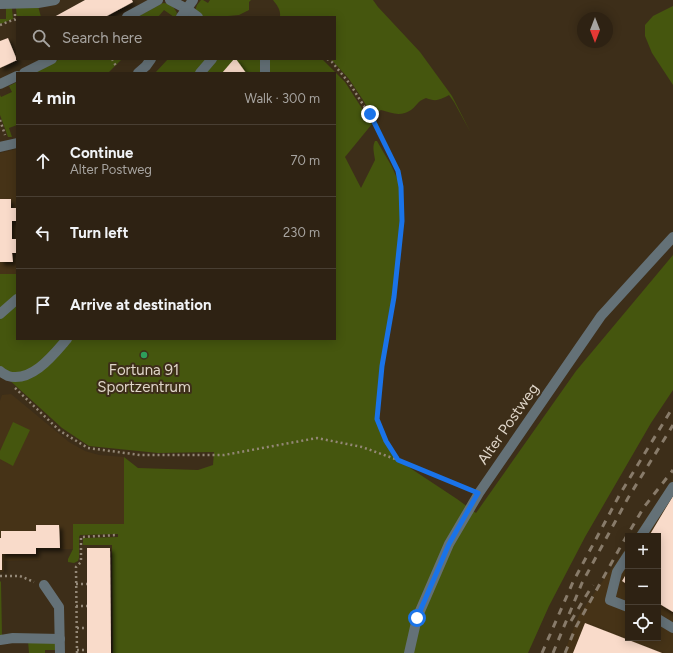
<!DOCTYPE html>
<meta charset="utf-8">
<style>
body{margin:0;font-family:Figtree,sans-serif;background:#3a2f21;color:#f1f3f6}
.controls{position:absolute;right:12px;bottom:12px;display:grid;overflow:hidden;border-radius:0px;box-shadow:0 2px 10px #0003}
.controls button{width:36px;height:36px;display:grid;place-items:center;padding:0;border:0;border-bottom:1px solid #493f33;background:#2e2213;color:#f1f3f6;font:20px sans-serif}
.compass{position:absolute;left:577px;top:12px;width:36px;height:36px;border-radius:50%;background:#2e2213;box-shadow:0 2px 10px #0003;rotate:180deg}
.stop{position:absolute;width:12px;height:12px;margin:-9px;border:3px solid #1a73e8;border-radius:50%;background:#fff}
.stop.end{background:#1a73e8;border-color:#fff;box-shadow:0 1px 4px #0008}
.list{margin:0;padding:0;list-style:none}
h2{display:flex;justify-content:space-between;align-items:center;height:52px;margin:0;padding:0 16px;font-size:17px}
h2 small{font-size:13px;font-weight:400;color:#a7a4a0}
.list li{display:grid;grid-template-columns:26px 1fr auto;gap:12px;align-items:center;box-sizing:border-box;height:72px;padding:0 16px;border-top:1px solid #493f33}
.list b{display:block;font-size:15px;white-space:nowrap}
.list p{margin:0;font-size:13px;white-space:nowrap;color:#a7a4a0}
.list em{font-size:13px;font-style:normal;color:#a7a4a0}
.icon{flex:none;width:22px;height:22px;fill:none;stroke:currentColor;stroke-width:2;stroke-linecap:round;stroke-linejoin:round}
.map{position:relative;flex:none;width:673px;height:653px;overflow:hidden}
.search{position:absolute;background:#2e2213;box-shadow:0 2px 10px #0003;left:16px;top:16px;width:320px;height:44px;display:flex;align-items:center;gap:10px;box-sizing:border-box;padding:0 14px;border-radius:0px;color:#a7a4a0;font-size:15px}
.panel{position:absolute;background:#2e2213;box-shadow:0 2px 10px #0003;left:16px;top:72px;width:320px;height:268px;border-radius:0px}
.map>svg:first-child{display:block}
</style>
<div class="map">
<svg width="673" height="653" viewBox="0 0 673 653">
<defs>
<filter id="shadow"><feDropShadow dx="3.5" dy="3.5" stdDeviation="2" flood-color="#0009"/></filter>
</defs>
<rect width="100%" height="100%" fill="#3d2e19"/>
<!-- built -->
<g fill="#463317">
<path d="M17,149V274H0V153Z"/>
<path d="M11,394L69,442L85,451L99,455L124,457V524H73V549H40V560L4,561V572H0V401L2,395Z"/>
<path d="M673,479V653H564L579,615L628,545V638H658V536H634Z"/>
</g>
<!-- green -->
<g fill="#45560e">
<path d="M201,0H203L208,3L210,0H251L249,2V10L239,15L218,17H201L195,11L197,5Z"/>
<path d="M273,0H373L378,7L420,52L452,96L471,133L454,102L449,95C439,100 436,102 426,98C416,102 418,105 411,110C401,117 391,113 381,110L376,113L375,118L380,130L363,100L349,79L331,59H335V17H280C281,10 277,5 273,0Z"/>
<path d="M163,3C171,3 173,6 177,13L176,17H174L164,10L158,17H137Z"/>
<path d="M38,6L41,17H17V18L16,8Z"/>
<path d="M673,6V85L652,53L645,36V25L653,16Z"/>
<path d="M6,8H12L13,19L0,24V19H6Z"/>
<path d="M60,59H122L108,73H33Z"/>
<path d="M168,59H322L345,82L372,124L345,157L361,188L375,160C374,153 372,147 375,141H377L381,148L391,165L401,187L402,221L394,297L382,366L377,419L386,441L398,460L457,499L476,513L576,371L673,255V390L651,423L585,537L549,606L528,653H113L112,545H83V538L118,537V534L80,535L79,537V558L78,561L74,563L68,562V559L73,549V524H124V457L138,468L198,470L213,465L214,452L158,453L89,446L62,428L6,377L0,370V274H17V339H335V73H155Z"/>
<path d="M17,82V125L9,128L12,137H8L0,115V95L1,97L12,92L9,86Z"/>
<path d="M13,422L30,430L13,466L0,459V451Z"/>
<path d="M0,581L1,582L2,636L0,637Z"/>
<path d="M50,640L55,644V650H45V653H29L28,641Z"/>
</g>
<!-- building -->
<g fill="#f9dbca" filter="url(#shadow)">
<path d="M85,0H132L133,2L105,17H54Z"/>
<path d="M8,38L17,60L0,68V41Z"/>
<path d="M234,59H236L246,73H222Z"/>
<path d="M0,199H11V208H17V221H12V239H17V253H12L13,262H0Z"/>
<path d="M673,496V612L658,603V536H649Z"/>
<path d="M36,525H59L60,548H36V554H2V570H0V538H1V531H36Z"/>
<path d="M87,548H110L111,653H87Z"/>
<path d="M628,571V585L622,581Z"/>
<path d="M585,623L662,653H573Z"/>
</g>
<g fill="none" stroke-linecap="round" stroke-linejoin="round">
<!-- path -->
<g stroke="#948877" stroke-width="2.5" stroke-dasharray="2 3" stroke-linecap="butt">
<path d="M15,14V19L17,23"/>
<path d="M0,25L15,19"/>
<path d="M112,59L116,66"/>
<path d="M327,59L332,62L350,84L369,114L398,171L401,187L402,221L394,297L382,366L377,419L386,441L398,460"/>
<path d="M0,120L5,135"/>
<path d="M15,388L60,431L88,448L140,455H224L317,438L362,447L398,460L469,489"/>
<path d="M0,576H20L34,582"/>
<path d="M76,584H87"/>
<path d="M76,606H87"/>
<path d="M77,628H87"/>
<path d="M77,650H87"/>
<path d="M77,653L76,567L81,562V537L117,535"/>
</g>
<!-- minor -->
<g stroke="#647177" stroke-width="10">
<path d="M170,0L187,9L198,17"/>
<path d="M0,4L38,3L55,0"/>
<path d="M127,17L158,0"/>
<path d="M181,17L193,0"/>
<path d="M265,59V73"/>
<path d="M24,73L52,59"/>
<path d="M138,73L146,66L151,59"/>
<path d="M200,73L212,59"/>
<path d="M0,84L17,76"/>
<path d="M0,147L17,143"/>
<path d="M0,314L17,299"/>
<path d="M0,371C2,373 6,375 8,376C32,383 54,354 67,339"/>
<path d="M641,536L673,487"/>
<path d="M628,555L617,572L610,600L628,607"/>
<path d="M44,585L59,607L60,653"/>
<path d="M658,619L673,628"/>
<path d="M0,640L13,638L60,639"/>
<path d="M409,653L417,618L449,544L479,493L601,316L673,237"/>
</g>
<!-- rail -->
<g stroke="#887b6a" stroke-width="3" stroke-dasharray="7 7" stroke-linecap="butt">
<path d="M571,621L584,599L593,585"/>
<path d="M542,653L573,582L620,494L673,407"/>
<path d="M553,653L582,583L628,498L673,425"/>
<path d="M565,653L576,627L622,544L644,507L673,470"/>
</g>
</g>
<g fill="none" stroke-linecap="round" stroke-linejoin="round">
<!-- route -->
<path stroke="#1a73e8" stroke-width="5" d="M370,114L398,171L401,187L402,221L394,297L382,366L377,419L386,441L398,460L478,493L449,544L417,618"/>
</g>
<!-- markers -->
<circle fill="#2e9e5b" stroke="#3d2e19" stroke-width="1.5" cx="144" cy="355" r="4"/>
<g text-anchor="middle" dominant-baseline="central" stroke-width="4" stroke-linejoin="round" paint-order="stroke">
<!-- poi labels -->
<g font-size="15" fill="#dfd5c8" stroke="#3d2e19">
<text x="144" y="370">Fortuna 91<tspan x="144" dy="17">Sportzentrum</tspan></text>
</g>
<!-- street labels -->
<g font-size="15" fill="#dfd5c8" stroke="#3d2e19">
<text transform="translate(508 424) rotate(-55)">Alter Postweg</text>
</g>
</g>
</svg>
<div class="controls">
<button>+</button>
<button>−</button>
<button><svg class="icon" aria-label="locate" viewBox="0 0 24 24"><circle cx="12" cy="12" r="6"/><path d="M12 2v4M12 18v4M2 12h4M18 12h4"/></svg></button>
</div>
<svg class="compass" viewBox="-18 -18 36 36"><path d="M0-13l5 13h-10z" fill="#e53935"/><path d="M0 13l5-13h-10z" fill="#a7a4a0"/></svg>
<div class="stop" style="left:417px;top:618px"></div>
<div class="stop end" style="left:370px;top:114px"></div>
<div class="search"><svg class="icon" aria-label="search" viewBox="0 0 24 24"><circle cx="10" cy="10" r="6"/><path d="M15 15l6 6"/></svg>Search here</div>
<section class="panel">
<h2>4 min<small>Walk · 300 m</small></h2>
<ul class="list">
<li><svg class="icon" aria-label="ahead" viewBox="0 0 24 24"><path d="M12 20V5M6 11l6-6 6 6"/></svg><div><b>Continue</b><p>Alter Postweg</p></div><em>70 m</em></li>
<li><svg class="icon" aria-label="left" viewBox="0 0 24 24"><path d="M17 20v-9H6M10 6l-5 5 5 5"/></svg><div><b>Turn left</b></div><em>230 m</em></li>
<li><svg class="icon" aria-label="arrive" viewBox="0 0 24 24"><path d="M6 21V4h12l-3 4 3 4H6"/></svg><div><b>Arrive at destination</b></div></li>
</ul>
</section>
</div>
